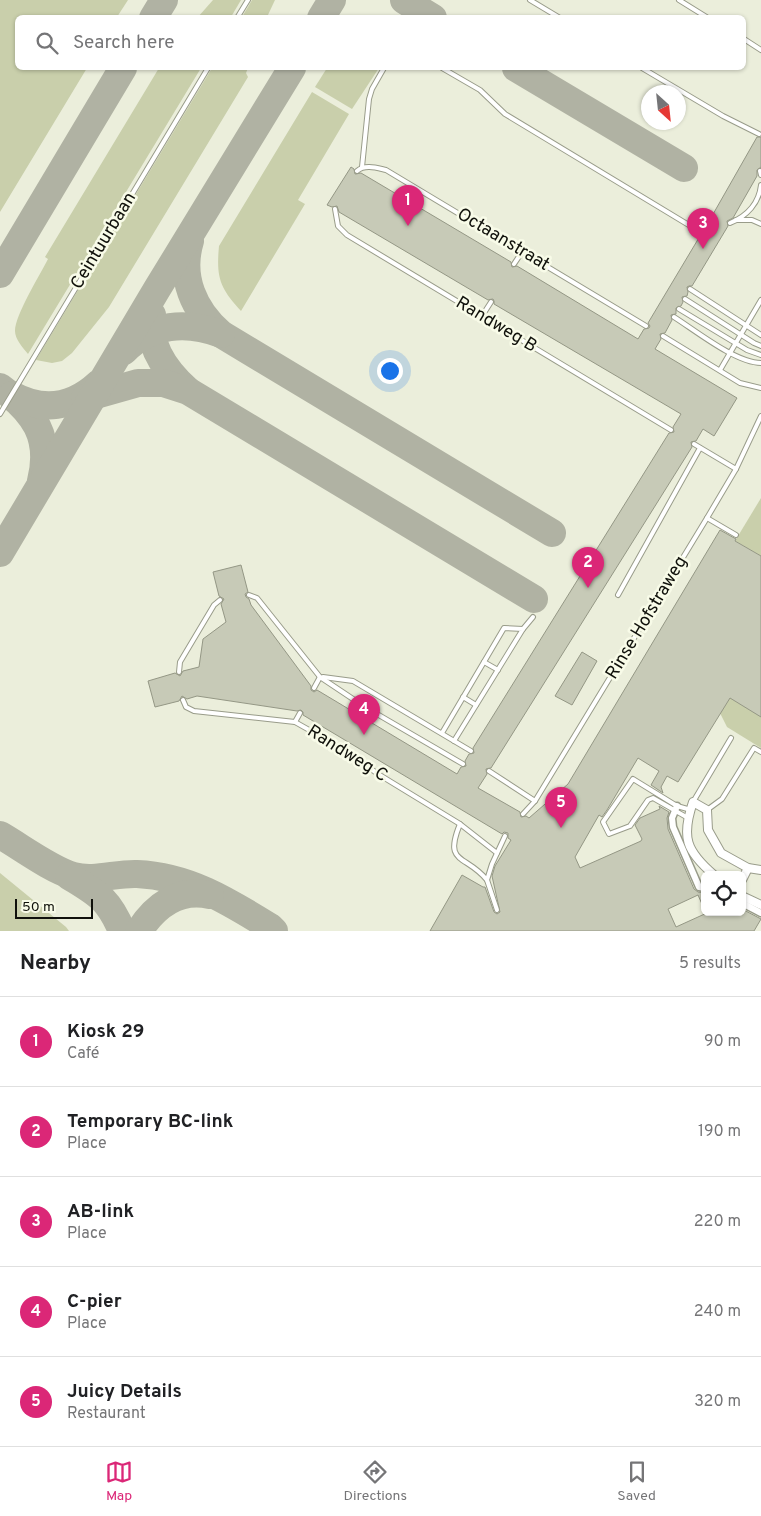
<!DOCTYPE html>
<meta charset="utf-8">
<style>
body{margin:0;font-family:Overpass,sans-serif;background:#f6f6f6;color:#202124}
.controls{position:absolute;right:15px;bottom:15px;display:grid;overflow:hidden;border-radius:8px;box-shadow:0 1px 4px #0004}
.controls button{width:45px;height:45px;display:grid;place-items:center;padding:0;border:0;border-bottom:1px solid #e0e0e0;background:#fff;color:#202124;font:25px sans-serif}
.compass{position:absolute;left:641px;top:85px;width:45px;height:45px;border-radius:50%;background:#fff;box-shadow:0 1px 4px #0004;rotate:153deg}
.scale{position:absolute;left:15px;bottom:12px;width:78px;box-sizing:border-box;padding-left:5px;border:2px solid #10110b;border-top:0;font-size:14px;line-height:18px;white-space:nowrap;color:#10110b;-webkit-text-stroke:4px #f8fbe8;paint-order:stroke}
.you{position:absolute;left:389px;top:370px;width:18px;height:18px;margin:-12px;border:4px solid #fff;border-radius:50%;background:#1a73e8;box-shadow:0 0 0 8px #1a73e833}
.badge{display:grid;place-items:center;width:32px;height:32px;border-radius:50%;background:#db2777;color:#fff;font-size:16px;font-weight:700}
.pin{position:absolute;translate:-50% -41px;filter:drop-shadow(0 1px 2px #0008)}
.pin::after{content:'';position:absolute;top:26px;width:18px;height:15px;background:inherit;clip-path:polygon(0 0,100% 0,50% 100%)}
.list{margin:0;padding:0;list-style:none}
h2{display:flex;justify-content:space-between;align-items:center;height:65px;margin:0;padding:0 20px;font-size:21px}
h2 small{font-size:16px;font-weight:400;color:#757577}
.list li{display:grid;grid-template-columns:32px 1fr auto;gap:15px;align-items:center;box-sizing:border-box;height:90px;padding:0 20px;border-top:1px solid #e0e0e0}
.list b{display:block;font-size:19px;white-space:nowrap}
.list p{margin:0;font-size:16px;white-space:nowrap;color:#757577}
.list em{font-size:16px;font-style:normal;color:#757577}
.icon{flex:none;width:28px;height:28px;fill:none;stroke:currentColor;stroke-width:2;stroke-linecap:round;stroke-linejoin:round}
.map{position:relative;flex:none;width:761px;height:931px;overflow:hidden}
.search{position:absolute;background:#fff;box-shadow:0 1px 4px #0004;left:15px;right:15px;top:15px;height:55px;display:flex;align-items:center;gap:12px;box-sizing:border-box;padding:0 18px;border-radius:8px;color:#757577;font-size:19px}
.sheet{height:515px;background:#fff}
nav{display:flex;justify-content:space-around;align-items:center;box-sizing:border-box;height:70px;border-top:1px solid #e0e0e0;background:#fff;font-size:14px;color:#757577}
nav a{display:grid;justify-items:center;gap:2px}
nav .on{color:#db2777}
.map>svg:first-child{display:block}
</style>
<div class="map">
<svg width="761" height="931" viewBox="0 0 761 931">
<rect width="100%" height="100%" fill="#ebeedb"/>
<!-- green -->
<g fill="#c9cfab">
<path d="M0,0H128L117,17L18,18V68H87L0,212Z"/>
<path d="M213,0H241L231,17H198Z"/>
<path d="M252,0H275L267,17H242Z"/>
<path d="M159,68H201L28,354C23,348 15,339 15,331C15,315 40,275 48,259L45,257Z"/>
<path d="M212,68H248L246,73L248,77L109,307L72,353L62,361L52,363L36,360Z"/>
<path d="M327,68H379L352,109L315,87Z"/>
<path d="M312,92L349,114L298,200L305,204L241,311C220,288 216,278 219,246Z"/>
<path d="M761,498V556L735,541Z"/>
<path d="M761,646V748L727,727L720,713Z"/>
<path d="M0,873L66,927L69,931H0Z"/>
</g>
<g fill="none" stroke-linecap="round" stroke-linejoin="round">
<!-- taxiway -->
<g stroke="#b0b2a3" stroke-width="28">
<path d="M404,0L433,18"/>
<path d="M153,18L164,0"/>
<path d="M321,18L332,0"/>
<path d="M516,68L684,168"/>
<path d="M190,241C179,277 194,311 221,334L552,533"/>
<path d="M0,274L123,68"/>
<path d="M152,315C147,345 166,371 187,390"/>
<path d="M124,351C151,323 187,321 221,334"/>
<path d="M0,387C34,412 52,437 41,481"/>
<path d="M12,395C43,412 72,408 98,384"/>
<path d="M85,398L138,383H163L188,391L534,599"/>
<path d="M0,553L157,289L292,68"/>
<path d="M0,835C21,847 50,869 73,876C94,882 116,873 137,874C188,876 228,901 270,927L274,931"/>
<path d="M69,876C98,894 108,898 122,931"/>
<path d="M139,931C155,906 179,888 210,895"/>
</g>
</g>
<!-- building -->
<g fill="#c7cab7" stroke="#949785">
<path d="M757,137H761V167L757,170V176L733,218L727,221L728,226L692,286H689L687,287L688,292L687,296L682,297L683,302L681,306L676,308V314L671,315L672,320L665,333L660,334L661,339L655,349L737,398L714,436L703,429L696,441L691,442L692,447L491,768L486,769L487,774L478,788L520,812L521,817L526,816L529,818L568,784L720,530L736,539L735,541L761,556V717L730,698L678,782L667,776L661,787L663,793L651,785L659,771L638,758L607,810L602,817L599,815L575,857L580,868L641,841L642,839L635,825L640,818L660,809L659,806L669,812L667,818L668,829L694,889L698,892L705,893V911L698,895L668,909L676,927L709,912H742V909L761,919L754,931H430L462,875L483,887H485L494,912L497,914L500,912L492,876L495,866L511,840L508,838V833L504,832L502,834L303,715V712L301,710L297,711L197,696L187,699L182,696L179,701L155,707L148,681L175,673L180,676L183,671L199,667L203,639L226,622L221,604L224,599L219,596L213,572L241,565L248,592L245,594L246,597L249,599L251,605L311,686V690L314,692L317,690L457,774L461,767L466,766L465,761L469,754L474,753L473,748L669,433L674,432L673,427L681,414L494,304V301L493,299L488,300L339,212L337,206L332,207L327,205L351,167L354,169L355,174L361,173L511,262L512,267L517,266L638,339L644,329L649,328L650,326L648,323L700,236H703L705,234L704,230Z"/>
<path d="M582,652L597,661L572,705L555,696Z"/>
</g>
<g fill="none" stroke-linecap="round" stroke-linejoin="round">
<!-- service casing -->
<g stroke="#999c8a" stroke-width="6">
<g id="service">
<path d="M530,0L560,18"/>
<path d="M679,0L708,18"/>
<path d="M237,18L248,0"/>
<path d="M744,39L761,50"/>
<path d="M442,68L480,90L505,114L702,233"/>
<path d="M642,68L723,116L759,134"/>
<path d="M362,167L369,99L372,89L384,68"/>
<path d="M357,171C365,164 377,168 386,170L646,326"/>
<path d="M760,171L761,175"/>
<path d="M335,209L338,226L347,235L671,430"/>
<path d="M736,220H752L761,224"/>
<path d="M730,223C747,216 759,203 761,185"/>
<path d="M514,264L522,252"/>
<path d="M690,289L761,335"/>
<path d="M685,299L754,343L761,346"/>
<path d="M679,309L747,350L761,355"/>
<path d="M482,316L491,302"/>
<path d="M674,317C696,331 736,363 761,363"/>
<path d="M663,336L740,383L761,388"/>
<path d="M720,370L761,300"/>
<path d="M0,414L208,68"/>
<path d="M694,444L736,469"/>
<path d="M707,518L736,535"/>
<path d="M249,595L257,598L320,677L365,707L463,764"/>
<path d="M618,595L700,448"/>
<path d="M523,629L533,617"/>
<path d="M484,662L498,670"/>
<path d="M179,672L180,662L214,605L220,600"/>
<path d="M323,677L353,681L471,751"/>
<path d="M314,688L320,677"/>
<path d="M463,697L476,705"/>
<path d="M183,700L186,707L194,711L295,722L343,749L378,774L460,824L497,853"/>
<path d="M295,722L300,713"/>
<path d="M442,733L504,628L523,629L454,741"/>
<path d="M489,771L535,801"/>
<path d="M693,802L731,738"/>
<path d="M707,810L722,799L754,748L761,752"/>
<path d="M523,814L535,801L707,518L736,469L761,416"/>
<path d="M688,818L653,798L648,800L630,826L609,834L603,822L633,779L677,806L691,810"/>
<path d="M460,824C443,865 466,854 487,880"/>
<path d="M497,910L487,880L492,864L505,836"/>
</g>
</g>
<!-- pedestrian casing -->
<g stroke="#999c8a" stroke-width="9">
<g id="pedestrian">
<path d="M677,806L672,818L673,827L699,887L705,888"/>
<path d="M742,903L761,913"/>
</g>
</g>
<!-- minor casing -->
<g stroke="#999c8a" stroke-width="10">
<g id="minor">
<path d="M714,875C686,851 681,837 693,802L707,810L708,830L721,853L748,868L761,870"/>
<path d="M742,880L748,868"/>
<path d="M742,896L761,905"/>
</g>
</g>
<!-- service -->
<use href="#service" stroke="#fff" stroke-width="4"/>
<!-- pedestrian -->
<use href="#pedestrian" stroke="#fff" stroke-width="6"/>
<!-- minor -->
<use href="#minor" stroke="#fff" stroke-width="8"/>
</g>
<g text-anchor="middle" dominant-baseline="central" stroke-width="5" stroke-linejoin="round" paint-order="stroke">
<!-- street labels -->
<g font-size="18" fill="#10110b" stroke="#f8fbe8">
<text transform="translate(503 240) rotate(31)">Octaanstraat</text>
<text transform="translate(104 241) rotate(-59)">Ceintuurbaan</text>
<text transform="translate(496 325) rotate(31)">Randweg B</text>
<text transform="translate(647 618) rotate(-59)">Rinse Hofstraweg</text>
<text transform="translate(347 754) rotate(32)">Randweg C</text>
</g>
</g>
</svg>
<div class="controls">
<button><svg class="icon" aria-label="locate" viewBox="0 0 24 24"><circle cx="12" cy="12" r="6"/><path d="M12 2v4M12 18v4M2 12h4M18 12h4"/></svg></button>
</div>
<svg class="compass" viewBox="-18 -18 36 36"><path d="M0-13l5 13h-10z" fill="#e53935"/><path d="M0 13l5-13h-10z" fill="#757577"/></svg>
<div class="scale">50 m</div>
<div class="you"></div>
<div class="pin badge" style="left:408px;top:226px">1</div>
<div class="pin badge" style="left:588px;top:588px">2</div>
<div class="pin badge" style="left:703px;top:249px">3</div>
<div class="pin badge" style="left:364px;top:735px">4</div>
<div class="pin badge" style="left:561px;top:828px">5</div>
<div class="search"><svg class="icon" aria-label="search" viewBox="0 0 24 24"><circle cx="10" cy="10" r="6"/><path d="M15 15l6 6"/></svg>Search here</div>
</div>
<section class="sheet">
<h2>Nearby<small>5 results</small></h2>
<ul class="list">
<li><span class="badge">1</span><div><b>Kiosk 29</b><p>Café</p></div><em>90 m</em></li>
<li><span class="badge">2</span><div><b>Temporary BC-link</b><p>Place</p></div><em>190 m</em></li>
<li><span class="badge">3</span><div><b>AB-link</b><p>Place</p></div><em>220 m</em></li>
<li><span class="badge">4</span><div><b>C-pier</b><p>Place</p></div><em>240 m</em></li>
<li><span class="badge">5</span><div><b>Juicy Details</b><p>Restaurant</p></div><em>320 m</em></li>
</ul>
</section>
<nav>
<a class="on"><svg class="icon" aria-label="map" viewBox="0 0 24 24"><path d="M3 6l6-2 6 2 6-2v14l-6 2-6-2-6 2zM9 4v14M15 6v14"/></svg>Map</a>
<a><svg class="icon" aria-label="directions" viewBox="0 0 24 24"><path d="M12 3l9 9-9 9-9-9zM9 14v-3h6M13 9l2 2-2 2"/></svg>Directions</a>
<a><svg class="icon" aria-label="saved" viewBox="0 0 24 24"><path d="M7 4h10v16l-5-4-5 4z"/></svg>Saved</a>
</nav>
